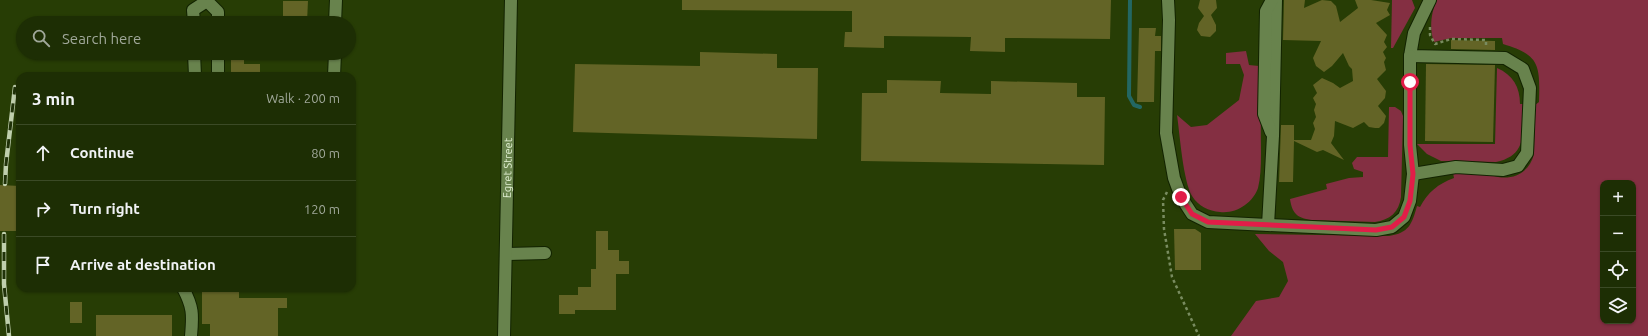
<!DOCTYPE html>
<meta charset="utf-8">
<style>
body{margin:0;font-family:Ubuntu,sans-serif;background:#2a3a13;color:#f1f3f6}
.controls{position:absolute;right:12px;bottom:12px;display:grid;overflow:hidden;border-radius:8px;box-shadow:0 1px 3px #0004}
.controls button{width:36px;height:36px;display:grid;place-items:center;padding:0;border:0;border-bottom:1px solid #3b4a26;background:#1d2e04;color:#f1f3f6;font:20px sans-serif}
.stop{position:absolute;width:12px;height:12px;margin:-9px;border:3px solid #e11d48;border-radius:50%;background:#fff}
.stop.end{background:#e11d48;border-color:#fff;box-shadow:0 1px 4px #0008}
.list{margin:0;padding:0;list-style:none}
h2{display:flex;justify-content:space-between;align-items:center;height:52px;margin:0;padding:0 16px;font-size:17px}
h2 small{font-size:13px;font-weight:400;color:#a0a89a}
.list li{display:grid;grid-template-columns:26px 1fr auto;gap:12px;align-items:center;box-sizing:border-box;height:56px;padding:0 16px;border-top:1px solid #3b4a26}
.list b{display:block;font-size:15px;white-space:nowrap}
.list em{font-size:13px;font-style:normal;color:#a0a89a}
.icon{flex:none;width:22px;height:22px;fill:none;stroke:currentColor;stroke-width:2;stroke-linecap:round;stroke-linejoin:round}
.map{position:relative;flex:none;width:1648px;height:336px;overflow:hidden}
.search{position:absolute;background:#1d2e04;box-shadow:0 1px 3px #0004;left:16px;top:16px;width:340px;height:44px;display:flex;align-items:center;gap:10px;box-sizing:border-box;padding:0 14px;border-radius:22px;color:#a0a89a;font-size:15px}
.panel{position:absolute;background:#1d2e04;box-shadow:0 1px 3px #0004;left:16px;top:72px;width:340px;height:220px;border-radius:12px}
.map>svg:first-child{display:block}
</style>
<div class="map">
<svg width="1648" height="336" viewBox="0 0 1648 336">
<rect width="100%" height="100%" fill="#273d05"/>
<!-- green -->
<g fill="#842f42" fill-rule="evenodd">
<path d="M1392,0H1412L1415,8L1393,48H1391Z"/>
<path d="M1437,0H1648V336H1231L1256,301L1279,297L1288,281L1283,262L1269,251L1255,234L1389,236C1409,233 1412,224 1417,206L1420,207C1428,192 1438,184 1454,178L1453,173C1463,173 1473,173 1482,174C1487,174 1493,176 1498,177C1515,180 1530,171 1534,154L1535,105L1539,102C1540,65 1540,55 1503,44L1502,38H1451L1434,42C1429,29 1431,12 1437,0ZM1603,183H1633V321H1603Z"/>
<path d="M1246,51L1249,65L1259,66L1258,115L1261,120C1260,140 1263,169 1258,188C1253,203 1236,214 1220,212C1209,211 1198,206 1192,196C1183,180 1180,136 1177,115L1191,127L1207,125L1239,100L1244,75L1240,64H1226V53Z"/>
<path d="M1497,68C1513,75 1520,87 1520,104H1523C1522,131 1529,155 1496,162L1441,161L1427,154L1417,144H1495Z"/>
<path d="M1389,107H1395L1401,111L1403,116L1401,197C1399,212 1390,220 1375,222L1311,220C1297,218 1292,213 1290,199L1327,189L1326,184L1349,178L1363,177V172L1354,169L1352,163L1357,157H1388Z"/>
</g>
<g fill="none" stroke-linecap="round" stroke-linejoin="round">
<!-- stream -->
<path stroke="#236763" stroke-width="4" d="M1130,0L1129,96L1134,105L1140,107"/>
</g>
<!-- building -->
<g fill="#636426">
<path d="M682,0H1111L1110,39L1005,38V52L970,51L971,37L884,36V48L844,47L845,32H852V11L682,10Z"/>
<path d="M1200,0H1216L1217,8L1211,15L1216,25V31L1210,37L1201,36L1197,30L1199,23L1204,16L1198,8Z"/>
<path d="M1284,0H1305L1304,8L1322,0L1331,1L1336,6L1340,22L1358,8L1355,0H1371L1390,3L1387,10L1390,15L1376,23L1387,35L1384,42L1387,47L1383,52L1386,58L1384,62L1386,70L1377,79L1386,91L1385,98L1378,106L1386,116L1384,123L1379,128H1375L1369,127L1364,122L1353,128L1335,121L1334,136L1331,143L1344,160L1323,150L1317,152L1294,141L1293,182H1279L1281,125H1294V140H1311L1315,129L1313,123L1316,117L1314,110L1316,104L1313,98L1317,93L1313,85L1322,78L1333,83L1340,88L1353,81L1352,69L1349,66L1343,53L1332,66L1324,72L1316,66L1313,58L1321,41L1283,40Z"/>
<path d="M283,1H308L307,22H283Z"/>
<path d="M1139,28H1156L1155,36H1161V51H1155L1154,102H1137Z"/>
<path d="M1451,40L1495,41V50L1451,49Z"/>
<path d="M700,52L777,54V68H818L817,139L573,132L575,64L700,66Z"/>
<path d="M231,58H244V64H260V76H231Z"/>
<path d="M1426,64L1495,65L1493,142L1425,141Z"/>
<path d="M887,80L941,81L940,93L991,94V81L1077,83V97H1105L1104,165L861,161L862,93H887Z"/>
<path d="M0,185L20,186V231H0Z"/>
<path d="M1174,229H1195L1201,233V270H1175Z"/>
<path d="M596,231H608V250H619V261H629V274H616V310H575V314H559V295H578V287H591V269H596Z"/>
<path d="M202,288H239V298H287V308H278V336H210V324H202Z"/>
<rect x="70" y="302" width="12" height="21"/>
<rect x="96" y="315" width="76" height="21"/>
</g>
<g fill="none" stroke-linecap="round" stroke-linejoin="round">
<!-- minor casing -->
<g stroke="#122300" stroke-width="14">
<g id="minor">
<path d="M1168,0L1169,20L1166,133L1174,178L1181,197L1192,214L1208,222L1268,225L1273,136L1276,0"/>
<path d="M207,1L218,12V23"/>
<path d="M194,23L193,10L207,1V0"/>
<path d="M335,23L336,0"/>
<path d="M194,53L195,76"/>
<path d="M218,76V53"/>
<path d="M334,76L335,53"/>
<path d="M1271,132L1264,114L1266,11L1272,0"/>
<path d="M1413,174L1456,167L1503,170L1518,166L1527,153L1530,88L1523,69L1505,58L1410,56L1414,33L1430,0"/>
<path d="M1268,225L1376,230L1392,227L1404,217L1410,201L1413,174L1410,145V56"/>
<path d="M506,254L545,253"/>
<path d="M183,288C193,307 193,314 191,336"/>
<path id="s1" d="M504,336L511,0"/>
</g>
</g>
<!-- path -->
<g stroke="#798c60" stroke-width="2.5" stroke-dasharray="3 3" stroke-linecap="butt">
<path d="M1430,27V35L1435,44L1451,39L1486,40V47"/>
<path d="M1167,192L1163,200L1164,229L1172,277L1199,336"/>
</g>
<!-- minor -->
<use href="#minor" stroke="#68834d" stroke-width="12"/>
<!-- rail casing -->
<g stroke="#bfcfad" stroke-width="4.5">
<g id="rail">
<path d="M5,184L6,164L15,87"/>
<path d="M4,234V284L9,336"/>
</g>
</g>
<!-- rail -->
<use href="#rail" stroke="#203209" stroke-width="3" stroke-dasharray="9" stroke-linecap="butt"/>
</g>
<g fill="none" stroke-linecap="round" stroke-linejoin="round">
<!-- route -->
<path stroke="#e11d48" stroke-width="5" d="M1181,197L1192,214L1208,222L1376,230L1392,227L1404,217L1410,201L1413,174L1410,145V82"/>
</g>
<g text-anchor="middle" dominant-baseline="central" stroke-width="3" stroke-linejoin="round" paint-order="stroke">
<!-- street labels -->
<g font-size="11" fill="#e4f3d6" stroke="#203209">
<text stroke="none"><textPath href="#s1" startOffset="168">Egret Street</textPath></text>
</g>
</g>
</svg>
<div class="controls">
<button>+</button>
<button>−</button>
<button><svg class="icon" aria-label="locate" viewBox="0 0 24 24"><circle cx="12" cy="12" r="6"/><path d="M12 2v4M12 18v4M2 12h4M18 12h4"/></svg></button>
<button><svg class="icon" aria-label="layers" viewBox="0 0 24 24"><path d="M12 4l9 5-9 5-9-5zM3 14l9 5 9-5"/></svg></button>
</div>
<div class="stop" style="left:1410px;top:82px"></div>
<div class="stop end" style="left:1181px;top:197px"></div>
<div class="search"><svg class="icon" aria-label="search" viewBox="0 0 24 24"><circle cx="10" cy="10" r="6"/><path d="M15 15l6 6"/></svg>Search here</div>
<section class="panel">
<h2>3 min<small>Walk · 200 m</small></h2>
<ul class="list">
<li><svg class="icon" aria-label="ahead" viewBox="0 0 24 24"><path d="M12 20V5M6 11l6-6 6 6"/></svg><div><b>Continue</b></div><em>80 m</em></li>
<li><svg class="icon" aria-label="right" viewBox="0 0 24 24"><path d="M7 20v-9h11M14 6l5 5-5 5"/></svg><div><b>Turn right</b></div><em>120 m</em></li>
<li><svg class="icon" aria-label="arrive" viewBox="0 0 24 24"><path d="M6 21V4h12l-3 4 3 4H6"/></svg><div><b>Arrive at destination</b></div></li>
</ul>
</section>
</div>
